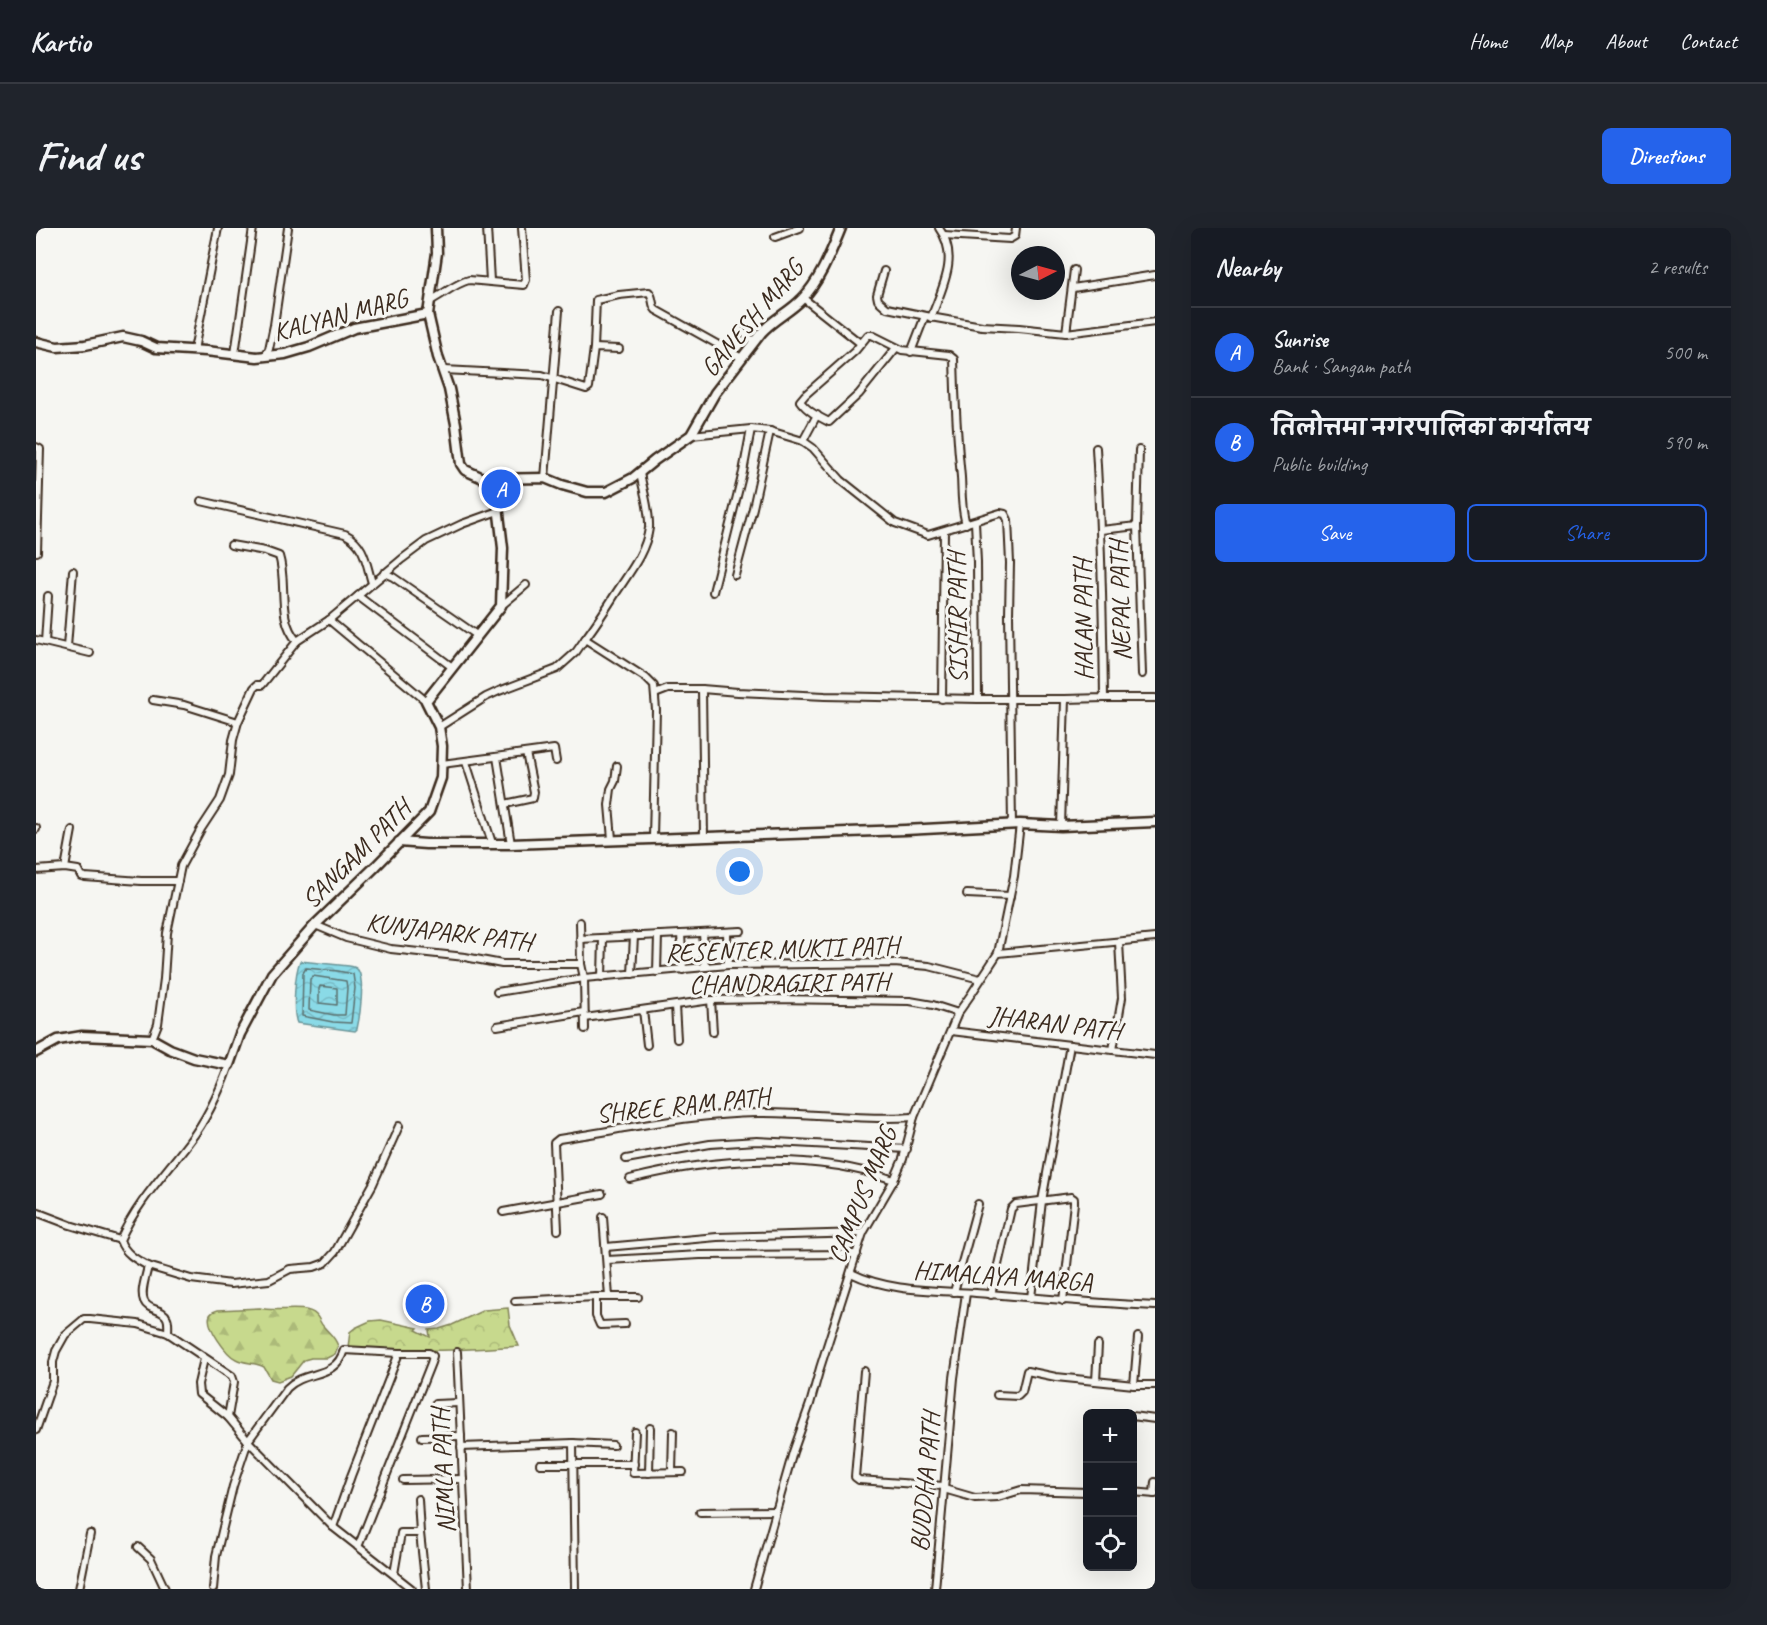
<!DOCTYPE html>
<meta charset="utf-8">
<style>
body{margin:0;font-family:Caveat,"Playpen Sans Deva",sans-serif;background:#20242c;color:#f1f3f6}
.controls{position:absolute;right:18px;bottom:18px;display:grid;overflow:hidden;border-radius:9px;box-shadow:0 6px 24px #0002}
.controls button{width:54px;height:54px;display:grid;place-items:center;padding:0;border:0;border-bottom:2px solid #363941;background:#171b24;color:#f1f3f6;font:30px sans-serif}
.compass{position:absolute;left:975px;top:18px;width:54px;height:54px;border-radius:50%;background:#171b24;box-shadow:0 6px 24px #0002;rotate:84deg}
.you{position:absolute;left:704px;top:644px;width:21px;height:21px;margin:-15px;border:4px solid #fff;border-radius:50%;background:#1a73e8;box-shadow:0 0 0 9px #1a73e833}
.badge{display:grid;place-items:center;width:39px;height:39px;border-radius:50%;background:#2563eb;color:#fff;font-size:20px;font-weight:700}
.pin{position:absolute;translate:-50% -50%;border:3px solid #fff;box-shadow:0 2px 6px #0006}
.list{margin:0;padding:0;list-style:none}
h2{display:flex;justify-content:space-between;align-items:center;height:78px;margin:0;padding:0 24px;font-size:26px}
h2 small{font-size:20px;font-weight:400;color:#9ea1a6}
.list li{display:grid;grid-template-columns:39px 1fr auto;gap:18px;align-items:center;box-sizing:border-box;height:90px;padding:0 24px;border-top:2px solid #363941}
.list b{display:block;font-size:22px;white-space:nowrap}
.list p{margin:0;font-size:20px;white-space:nowrap;color:#9ea1a6}
.list em{font-size:20px;font-style:normal;color:#9ea1a6}
.actions{display:flex;gap:12px;padding:18px 24px}
.actions a{flex:1;padding:14px 0;border:2px solid #2563eb;border-radius:9px;text-align:center;font-size:21px;color:#2563eb}
.actions .main{background:#2563eb;color:#fff}
.icon{flex:none;width:33px;height:33px;fill:none;stroke:currentColor;stroke-width:2;stroke-linecap:round;stroke-linejoin:round}
.map{position:relative;flex:none;width:1119px;height:1361px;overflow:hidden;border-radius:9px}
header{display:flex;align-items:center;gap:36px;box-sizing:border-box;height:84px;padding:0 30px;background:#171b24;border-bottom:2px solid #363941}
header strong{font-size:28px}
nav{display:flex;gap:33px;margin-inline-start:auto;font-size:21px}
.intro{display:flex;align-items:center;justify-content:space-between;box-sizing:border-box;height:144px;padding:0 36px}
h1{margin:0;font-size:42px}
.button{padding:15px 27px;border-radius:9px;background:#2563eb;color:#fff;font-size:21px;font-weight:700}
main{display:flex;gap:36px;padding:0 36px}
aside{flex:1;background:#171b24;border-radius:9px;box-shadow:0 6px 24px #0002}
.map>svg:first-child{display:block}
</style>
<header>
<strong>Kartio</strong>
<nav><a>Home</a><a>Map</a><a>About</a><a>Contact</a></nav>
</header>
<div class="intro"><h1>Find us</h1><a class="button">Directions</a></div>
<main>
<div class="map">
<svg width="1119" height="1361" viewBox="0 0 1119 1361">
<defs>
<pattern id="forest-firs" width="22" height="20" patternUnits="userSpaceOnUse" patternTransform="scale(1.5)"><rect width="22" height="20" fill="#c7d98d"/><path d="M5 1l3.5 6h-7zM16 11l3.5 6h-7z" fill="#acba79"/></pattern>
<pattern id="park-crowns" width="20" height="18" patternUnits="userSpaceOnUse" patternTransform="scale(1.5)"><rect width="20" height="18" fill="#c7d98d"/><path d="M2 6a3 3 0 1 1 6 0M12 15a3 3 0 1 1 6 0" fill="none" stroke="#acba79"/></pattern>
<pattern id="water-waves" width="16" height="10" patternUnits="userSpaceOnUse" patternTransform="scale(1.5)"><rect width="16" height="10" fill="#8adae7"/><path d="M0 5q4-4 8 0t8 0" fill="none" stroke="#78bbc6"/></pattern>
</defs>
<rect width="100%" height="100%" fill="#f6f6f2"/>
<filter id="ink" filterUnits="userSpaceOnUse"><feTurbulence type="fractalNoise" baseFrequency=".0167" numOctaves="2"/><feDisplacementMap in="SourceGraphic" scale="12" xChannelSelector="R" yChannelSelector="G"/><feConvolveMatrix kernelMatrix="1 2 1 2 8 2 1 2 1" color-interpolation-filters="sRGB"/></filter>
<g filter="url(#ink)">
<!-- forest -->
<path fill="url(#forest-firs)" stroke="#818256" stroke-width="1.5" d="M224,1080C240,1085 269,1076 280,1087C284,1091 284,1096 288,1099C294,1106 299,1109 302,1118L299,1126L291,1130H275L268,1132L255,1148L242,1153L235,1151L228,1139C219,1134 209,1136 200,1131C191,1127 169,1098 174,1087C176,1084 178,1083 182,1082Z"/>
<!-- park -->
<path fill="url(#park-crowns)" stroke="#818256" stroke-width="1.5" d="M472,1080L474,1097L483,1118C426,1122 368,1125 312,1119L314,1104L319,1100L334,1093L345,1092L382,1100L380,1102L394,1109L393,1102L403,1101L416,1097L448,1082Z"/>
<!-- water -->
<path fill="url(#water-waves)" stroke="#6a9497" stroke-width="1.5" d="M264,733L313,738C318,739 319,738 322,742C329,753 324,788 321,801L319,803L261,795C256,783 259,745 264,733Z"/>
<g fill="none" stroke-linecap="round" stroke-linejoin="round">
<!-- shore -->
<g stroke="#5b706e" stroke-width="1.5">
<path d="M270,740L302,743L317,746L319,760L315,795L297,794L266,788L267,745Z"/>
<path d="M277,748L310,753L311,760L309,787H298L273,782L274,751Z"/>
<path d="M284,758L301,760V777L283,775V761Z"/>
</g>
<!-- street casing -->
<g stroke="#3b2a1e" stroke-width="10">
<g id="street">
<path d="M451,0L454,53"/>
<path d="M908,7L974,11L979,8L980,0"/>
<path d="M739,9L764,0"/>
<path d="M848,43L841,67L842,72L851,80L900,90L946,98L983,100L1030,105L1119,94"/>
<path d="M1037,60L1119,47"/>
<path d="M767,70L824,115"/>
<path d="M394,73C406,67 420,55 433,52L488,57L490,52L486,0"/>
<path d="M895,90C906,60 924,29 903,0"/>
<path d="M705,103L719,114"/>
<path d="M1030,105L1038,42"/>
<path d="M558,120L560,72L583,67L613,64C618,69 615,77 620,82L706,130"/>
<path d="M860,120L823,166L793,194C783,189 771,183 764,173L769,167L819,123L832,107H836L866,122L913,127L918,131C919,171 921,210 925,249C926,266 925,280 930,296"/>
<path d="M158,122L182,0"/>
<path d="M875,124L889,88"/>
<path d="M199,126L217,0"/>
<path d="M229,128L233,121L238,97L252,0"/>
<path d="M408,142L506,147L550,161L553,159L558,120L583,121"/>
<path d="M655,207L715,201L734,203L767,213L777,220L805,252L859,295L892,307L964,285L969,286L972,292L974,335L973,386L976,597"/>
<path d="M767,213L781,187"/>
<path d="M0,219L4,221L1,324H0"/>
<path d="M509,250L523,83"/>
<path d="M165,273L309,306C329,316 330,335 336,355"/>
<path d="M939,294L941,334L942,471H1029"/>
<path d="M1101,298L1106,446"/>
<path d="M1065,302L1101,298L1103,222"/>
<path d="M195,317L229,323L243,328C252,356 240,389 261,413"/>
<path d="M348,345L357,349L442,408"/>
<path d="M699,347L717,280L734,203"/>
<path d="M677,364L707,244L715,201"/>
<path d="M322,368L416,439"/>
<path d="M465,378L490,357"/>
<path d="M293,392L390,473"/>
<path d="M549,411C560,396 570,381 580,365C593,345 610,324 613,300C614,282 607,262 604,245"/>
<path d="M0,412L54,425"/>
<path d="M9,414L12,368"/>
<path d="M31,419L37,343"/>
<path d="M666,461L668,609"/>
<path d="M619,466L632,461H666L702,464L789,468L942,471"/>
<path d="M1068,470H1119"/>
<path d="M906,471L908,303"/>
<path d="M117,472L148,477L202,494"/>
<path d="M403,499L450,469L463,463L521,441L540,424L549,411L610,450L618,458L620,482L617,610"/>
<path d="M461,529L475,616"/>
<path d="M430,534L456,615"/>
<path d="M406,536L518,521L520,533"/>
<path d="M469,576L497,570L498,564L490,525"/>
<path d="M1025,598L1029,471L1068,470C1067,387 1065,303 1060,220"/>
<path d="M0,601V600"/>
<path d="M576,611L573,577L575,561L579,553L581,538"/>
<path d="M29,640L36,602"/>
<path d="M0,642L29,640L42,642L45,648L49,649L105,653H142"/>
<path d="M931,666L974,668"/>
<path d="M544,694L545,736L548,750L549,801"/>
<path d="M279,697L310,710L355,721L429,729L466,736H545"/>
<path d="M691,704L692,737"/>
<path d="M667,705L669,739"/>
<path d="M645,706L647,742"/>
<path d="M544,711L705,703"/>
<path d="M962,725L1119,710"/>
<path d="M621,744L622,707"/>
<path d="M596,746L598,708"/>
<path d="M566,749L567,710"/>
<path d="M461,764L548,750L692,737L858,735L893,738L944,751"/>
<path d="M675,772L677,804"/>
<path d="M639,778L641,811"/>
<path d="M607,782L611,817"/>
<path d="M549,790L675,772L738,771L874,773L897,777L922,785"/>
<path d="M461,798L548,784"/>
<path d="M915,803L1119,827"/>
<path d="M116,811L122,796L128,751L131,705L145,638L165,601L184,572L193,547L197,512L202,494L218,460L221,457H226L261,413L293,392L366,331L390,313L426,296L462,283"/>
<path d="M1077,822L1086,770L1083,714"/>
<path d="M590,931L674,916L721,913L871,921"/>
<path d="M594,951C677,930 776,923 858,952"/>
<path d="M0,984L34,997L84,1012"/>
<path d="M467,984L566,966"/>
<path d="M567,989L573,1069"/>
<path d="M522,1002L518,915L523,911C589,901 655,886 722,885C774,884 826,893 878,889"/>
<path d="M570,1019L681,1009L827,1005"/>
<path d="M571,1032L664,1027L821,1026"/>
<path d="M112,1038L155,1051L195,1056L233,1052L254,1041L278,1039L289,1035L299,1024L337,956L363,898"/>
<path d="M815,1045C853,1064 898,1062 940,1065C1000,1070 1059,1075 1119,1078"/>
<path d="M918,1064L942,976"/>
<path d="M955,1067L975,981L980,976L1035,969L1038,971V975L1027,1073"/>
<path d="M560,1069V1088L564,1097L589,1096"/>
<path d="M995,1070L1006,973L1034,817"/>
<path d="M479,1073L560,1069H602"/>
<path d="M132,1105C132,1101 133,1094 131,1090C127,1080 112,1083 108,1073C104,1063 110,1049 112,1038C101,1032 88,1025 84,1012C101,974 128,947 153,914C171,891 183,865 193,837"/>
<path d="M421,1124L432,1361"/>
<path d="M168,1131L162,1156L163,1166L192,1189"/>
<path d="M828,1143L819,1249L823,1252L908,1258"/>
<path d="M1060,1153L1062,1117"/>
<path d="M1098,1157L1102,1109"/>
<path d="M961,1167L982,1168L986,1164L991,1143L1020,1149L1098,1157H1119"/>
<path d="M399,1176L423,1175"/>
<path d="M1096,1188L1119,1191"/>
<path d="M0,1202L17,1153V1134L20,1123L29,1107L48,1091H54L102,1096L132,1105L196,1148L198,1154L192,1189L212,1213L297,1299L376,1361"/>
<path d="M599,1204L597,1245L647,1244"/>
<path d="M386,1209L425,1208"/>
<path d="M537,1215L577,1217"/>
<path d="M425,1219L537,1215L539,1361"/>
<path d="M504,1236H598"/>
<path d="M636,1244L637,1204"/>
<path d="M613,1245L614,1200"/>
<path d="M367,1252L427,1251"/>
<path d="M908,1261L939,1270L962,1269L985,1262L1052,1264"/>
<path d="M1096,1264L1119,1266"/>
<path d="M1118,1266L1119,1254"/>
<path d="M382,1271L384,1305L390,1361"/>
<path d="M664,1284L740,1283"/>
<path d="M297,1299L315,1248L363,1125"/>
<path d="M102,1319L115,1331L129,1361"/>
<path d="M358,1346L365,1305H384"/>
<path d="M43,1361L54,1306"/>
<path d="M177,1361L180,1328L197,1258L212,1213L251,1160C270,1141 299,1152 308,1122L363,1125H393L397,1128L395,1135L322,1319"/>
<path d="M718,1361L757,1224L774,1176L784,1140L827,1005L858,952L867,931L878,889L922,785L936,765L962,725L978,648L984,596"/>
<path d="M899,1361L918,1150L930,1065"/>
</g>
</g>
<!-- secondary casing -->
<g stroke="#3b2a1e" stroke-width="13">
<g id="secondary">
<path d="M392,86L401,25L400,0"/>
<path d="M0,114L21,119L49,117L87,109L105,113L120,120L170,123L221,129L249,126L273,119L318,100L392,86L402,129L413,161L420,196L425,236L429,242L449,251L509,250L526,257L551,264H570L597,250L619,232L655,207L679,165L725,105C737,91 754,84 766,71C784,53 795,24 805,0"/>
<path d="M363,614L390,616H475L869,602L984,596L1025,598L1119,594"/>
<path d="M0,824L22,812L46,808L116,811L134,821L158,830L193,837L204,806L236,746L279,697L340,638L393,584L405,550L406,518L403,499L390,473L465,378L467,320L459,252"/>
</g>
</g>
<!-- street -->
<use href="#street" stroke="#f6f6f2" stroke-width="6"/>
<!-- secondary -->
<use href="#secondary" stroke="#f6f6f2" stroke-width="8"/>
</g>
</g>
<g text-anchor="middle" dominant-baseline="central" stroke-width="6" stroke-linejoin="round" paint-order="stroke">
<!-- street labels -->
<g font-size="26" fill="#3b2a1e" stroke="#f6f6f2">
<text transform="translate(304 87) rotate(-15)">KALYAN MARG</text>
<text transform="translate(716 90) rotate(-50)">GANESH MARG</text>
<text transform="translate(1084 373) rotate(-92)">NEPAL PATH</text>
<text transform="translate(921 390) rotate(-91)">SISHIR PATH</text>
<text transform="translate(1047 392) rotate(-91)">HALAN PATH</text>
<text transform="translate(320 626) rotate(-45)">SANGAM PATH</text>
<text transform="translate(413 704) rotate(7)">KUNJAPARK PATH</text>
<text transform="translate(746 721) rotate(-2)">RESENTER MUKTI PATH</text>
<text transform="translate(753 755) rotate(-1)">CHANDRAGIRI PATH</text>
<text transform="translate(1019 795) rotate(7)">JHARAN PATH</text>
<text transform="translate(647 877) rotate(-6)">SHREE RAM PATH</text>
<text transform="translate(826 967) rotate(-68)">CAMPUS MARG</text>
<text transform="translate(967 1048) rotate(4)">HIMALAYA MARGA</text>
<text transform="translate(407 1243) rotate(-93)">NIMLA PATH</text>
<text transform="translate(889 1254) rotate(-85)">BUDDHA PATH</text>
</g>
</g>
</svg>
<div class="controls">
<button>+</button>
<button>−</button>
<button><svg class="icon" aria-label="locate" viewBox="0 0 24 24"><circle cx="12" cy="12" r="6"/><path d="M12 2v4M12 18v4M2 12h4M18 12h4"/></svg></button>
</div>
<svg class="compass" viewBox="-18 -18 36 36"><path d="M0-13l5 13h-10z" fill="#e53935"/><path d="M0 13l5-13h-10z" fill="#9ea1a6"/></svg>
<div class="you"></div>
<div class="pin badge" style="left:465px;top:261px">A</div>
<div class="pin badge" style="left:389px;top:1076px">B</div>
</div>
<aside>
<h2>Nearby<small>2 results</small></h2>
<ul class="list">
<li><span class="badge">A</span><div><b>Sunrise</b><p>Bank · Sangam path</p></div><em>500 m</em></li>
<li><span class="badge">B</span><div><b>तिलोत्तमा नगरपालिका कार्यालय</b><p>Public building</p></div><em>590 m</em></li>
</ul>
<div class="actions"><a class="main">Save</a><a>Share</a></div>
</aside>
</main>
